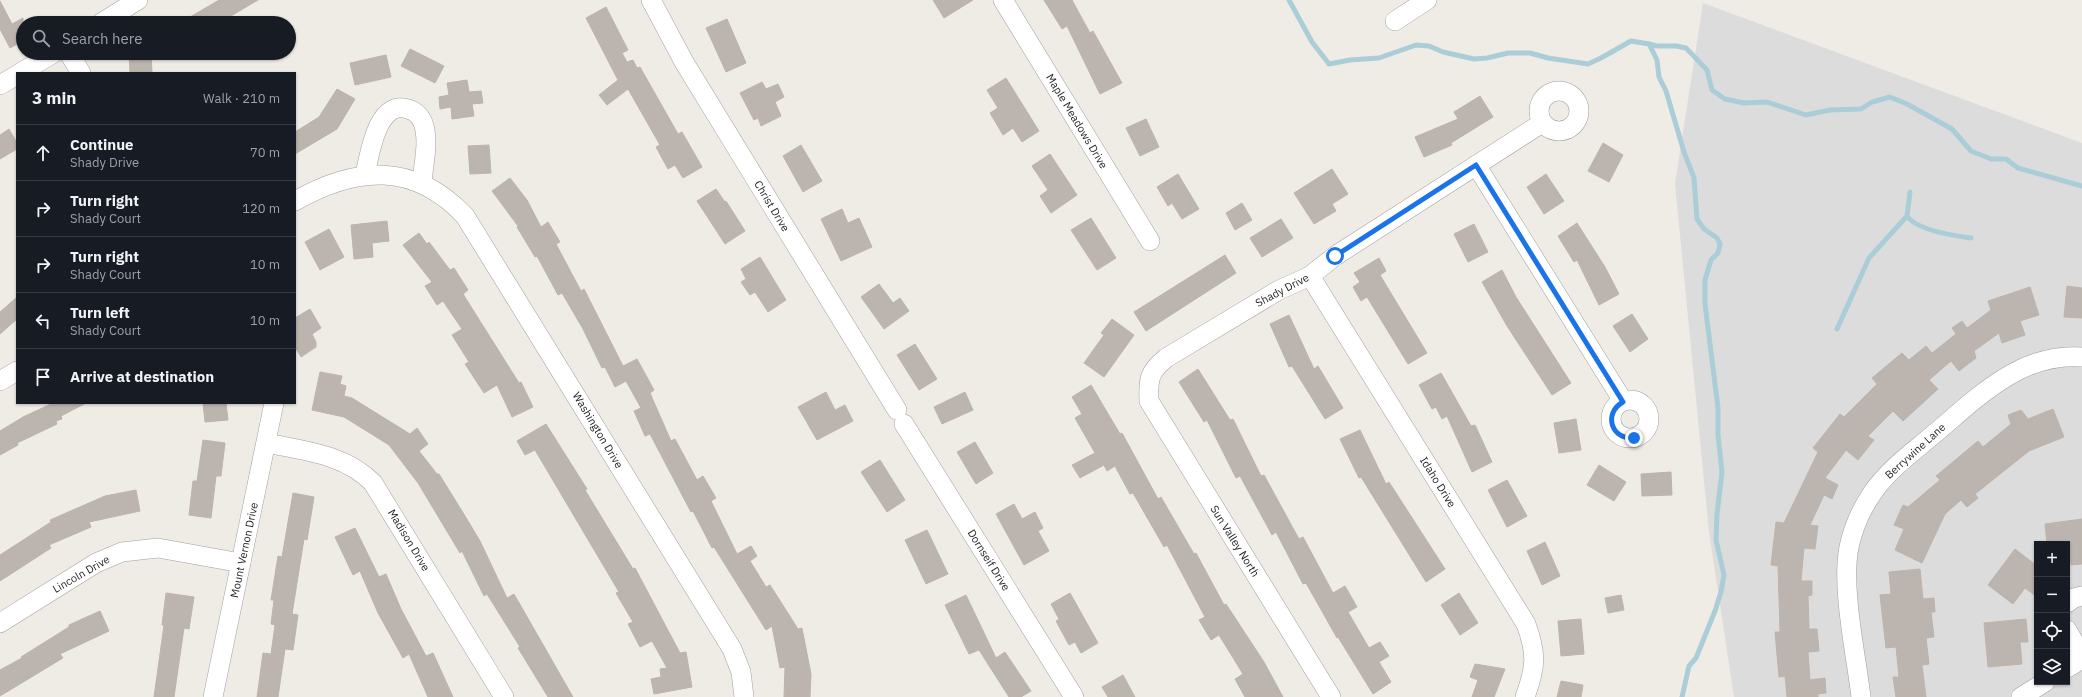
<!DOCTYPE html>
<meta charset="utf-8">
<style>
body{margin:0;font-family:"IBM Plex Sans",sans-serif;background:#20242c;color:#f1f3f6}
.controls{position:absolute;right:12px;bottom:12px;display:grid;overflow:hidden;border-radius:0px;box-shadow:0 1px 3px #0004}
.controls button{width:36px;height:36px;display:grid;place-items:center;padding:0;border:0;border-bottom:1px solid #363941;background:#171b24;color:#f1f3f6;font:20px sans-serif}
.stop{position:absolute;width:12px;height:12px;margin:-9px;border:3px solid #1a73e8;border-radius:50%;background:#fff}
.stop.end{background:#1a73e8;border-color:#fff;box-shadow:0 1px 4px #0008}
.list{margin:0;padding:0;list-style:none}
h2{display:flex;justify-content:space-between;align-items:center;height:52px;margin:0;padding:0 16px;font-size:17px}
h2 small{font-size:13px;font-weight:400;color:#9ea1a6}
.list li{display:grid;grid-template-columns:26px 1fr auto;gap:12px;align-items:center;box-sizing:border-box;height:56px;padding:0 16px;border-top:1px solid #363941}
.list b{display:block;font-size:15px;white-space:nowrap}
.list p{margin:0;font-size:13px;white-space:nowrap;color:#9ea1a6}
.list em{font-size:13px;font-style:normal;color:#9ea1a6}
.icon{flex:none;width:22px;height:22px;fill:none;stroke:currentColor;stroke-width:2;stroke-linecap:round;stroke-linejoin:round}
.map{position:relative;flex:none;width:2082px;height:697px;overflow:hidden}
.search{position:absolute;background:#171b24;box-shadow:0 1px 3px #0004;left:16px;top:16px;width:280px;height:44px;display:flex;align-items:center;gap:10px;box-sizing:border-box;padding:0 14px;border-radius:22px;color:#9ea1a6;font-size:15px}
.panel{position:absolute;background:#171b24;box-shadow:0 1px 3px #0004;left:16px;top:72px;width:280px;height:332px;border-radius:0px}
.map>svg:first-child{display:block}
</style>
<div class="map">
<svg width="2082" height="697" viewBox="0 0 2082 697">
<rect width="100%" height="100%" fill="#efece6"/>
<!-- residential -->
<path fill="#dddcdc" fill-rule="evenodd" d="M1703,3L2082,143V697H1734L1709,532L1675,184ZM2037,544H2067V682H2037Z"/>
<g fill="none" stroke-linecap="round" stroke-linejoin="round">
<!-- stream -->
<g stroke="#abcdd8" stroke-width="5">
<path d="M1289,0L1312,42L1329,64L1350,60L1379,58L1416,45L1429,46L1443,52L1474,59L1487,58L1508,53H1530L1548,58L1588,64L1601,58L1631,41L1649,44L1657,60L1659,77L1666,91L1684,152L1694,178L1697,219L1704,229L1717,238L1720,244L1718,253L1711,260L1705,280V304L1718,408V435L1722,472L1717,514L1716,540L1724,575L1721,592L1715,611L1696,658L1689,666L1682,697"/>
<path d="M1649,44L1656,46H1676L1686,48L1707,70L1712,90L1725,99L1744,103L1767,102L1806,115L1830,110L1861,109L1872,102L1890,97L1907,104L1952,129L1971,151L1991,159H2006L2018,168L2082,186"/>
<path d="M1907,216C1916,230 1956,236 1971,238"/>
<path d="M1837,329L1869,258L1907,216L1910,192"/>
</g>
</g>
<!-- building -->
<g fill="#bcb5af" stroke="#bfb3aa">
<path d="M219,0H258L219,23H180Z"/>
<path d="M933,0H973L944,18Z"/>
<path d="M1044,0H1072L1090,33L1093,31L1122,83L1100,94L1067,26L1062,29Z"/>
<path d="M0,1L12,24L23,18V41L10,48L0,29Z"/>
<path d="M606,7L628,50L622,53L627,62L633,60L637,68L640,67L678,134L682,132L702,167L683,178L675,165L668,169L656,147L660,145L628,89L607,105L599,95L618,80L586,18Z"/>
<path d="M727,19L746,63L726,72L706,28Z"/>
<path d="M410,49L444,66L435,83L401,66Z"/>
<path d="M129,53H151L152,73H130Z"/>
<path d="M386,55L391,77L355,85L350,63Z"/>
<path d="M1006,78L1039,131L1022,142L1013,128L1003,135L990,113L998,108L987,90Z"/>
<path d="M467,80L469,92L481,91L483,103L472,104L474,116L452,119L451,107L440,109L439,97L449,95L447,83Z"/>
<path d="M762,82L766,89L778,84L784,97L775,102L781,116L761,126L758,118L754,120L740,93Z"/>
<path d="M337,89L355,99L337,129L295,154V132L319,117Z"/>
<path d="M1480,96L1493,117L1451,143L1452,145L1424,157L1415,137L1458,119L1454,112Z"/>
<path d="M1146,119L1159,147L1140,156L1126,128Z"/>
<path d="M9,129L17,143V149L0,159V135Z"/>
<path d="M1603,143L1623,155L1609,182L1588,171Z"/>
<path d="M489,145L491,173L470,174L468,146Z"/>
<path d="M801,145L822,181L803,192L783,156Z"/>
<path d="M1050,154L1077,195L1051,213L1040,196L1048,190L1032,166Z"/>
<path d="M1332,169L1348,194L1332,204L1336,211L1314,224L1294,193Z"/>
<path d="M1178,174L1199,209L1182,219L1172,203L1168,206L1157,187Z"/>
<path d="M1546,174L1564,201L1544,214L1527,187Z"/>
<path d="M510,178L527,200L541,227L548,222L560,242L556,244L581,291L584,289L623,366L637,359L654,390L650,393L671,441L675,439L697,480L703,476L716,498L711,501L737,554L751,546L757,556L750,561L766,587L770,585L798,629L802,628L811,674L810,697H784L785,667L780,668L772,626L766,630L714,547L712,548L693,511L691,512L650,434L645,436L634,411L641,408L626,381L615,387L605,367L602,368L583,329L562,293L558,295L537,256L535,257L517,227L518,226L492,191Z"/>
<path d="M716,189L725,202L726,201L745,231L725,244L697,201Z"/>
<path d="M1242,203L1252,220L1235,230L1226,213Z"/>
<path d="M842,209L848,223L859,218L872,247L841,261L821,219Z"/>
<path d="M1091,218L1116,258L1097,270L1071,230Z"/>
<path d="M1281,219L1293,238L1262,257L1250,238Z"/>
<path d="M387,221L389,241L372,243L373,257L354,259L351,225Z"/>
<path d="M1577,223L1605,267L1619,294L1599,305L1577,260L1574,262L1558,236Z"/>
<path d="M1474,224L1488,252L1468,262L1454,234Z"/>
<path d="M329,229L344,257L320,270L305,242Z"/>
<path d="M419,233L427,244L429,242L450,270L454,268L468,290L463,294L519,383L521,382L533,407L512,417L497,385L484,393L465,364L469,362L452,335L462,329L443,301L437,305L425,286L432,282L403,245Z"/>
<path d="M1225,255L1236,273L1146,331L1134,312Z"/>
<path d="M760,257L786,300L768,312L755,292L750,295L741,282L746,279L741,269Z"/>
<path d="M1379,258L1386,271L1380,275L1427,353L1408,364L1367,297L1361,301L1353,287L1360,282L1354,273Z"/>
<path d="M1502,270L1516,297L1571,383L1552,395L1507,326L1482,282Z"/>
<path d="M879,284L893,303L900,298L909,311L884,329L861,297Z"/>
<path d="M2067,286L2082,288V318L2064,317Z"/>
<path d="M2030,287L2039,315L2020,321L2025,335L2002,343L1999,333L1974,351L1976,358L1959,371L1951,361L1929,380L1938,389L1903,421L1893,411L1868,436L1874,440L1858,460L1846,450L1825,478L1838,485L1832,499L1824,495L1810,525L1818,526L1815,549L1804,548L1801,581H1812V595L1808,596L1809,629H1817L1819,651L1808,652L1810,680L1825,678L1826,693L1818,694V697H1787L1785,676L1779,677L1775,632H1780L1778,566L1771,565L1776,522L1784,523L1818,452L1813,448L1840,414L1844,417L1877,384L1872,378L1902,353L1909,360L1926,346L1932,353L1956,334L1952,328L1962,321L1967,328L1991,310L1988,301Z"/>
<path d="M17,297V319L0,334V312Z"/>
<path d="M310,309L321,328L312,334L316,342V347L301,357L295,347V318Z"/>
<path d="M1632,314L1648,339L1630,352L1613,326Z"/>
<path d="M1289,315L1314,369L1318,366L1343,408L1325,419L1292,366L1289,367L1270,324Z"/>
<path d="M1112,319L1134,335L1104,377L1084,363L1104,335L1101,333Z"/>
<path d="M915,344L937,379L919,390L897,355Z"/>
<path d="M1198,369L1230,420L1233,419L1261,476L1264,475L1299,539L1303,537L1333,593L1345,586L1357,607L1348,612L1369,648L1380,642L1389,656L1379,662L1391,682L1373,694L1338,637L1337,638L1306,583L1303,584L1276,532L1272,535L1240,476L1236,478L1207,420L1204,422L1179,382Z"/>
<path d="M320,372L342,376L340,384L346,386L344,396L352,398L410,434L417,428L428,444L419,451L437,474H439L462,511L480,541L507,598L514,594L573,697H548L518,648L520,647L487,594L484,596L462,551L460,553L418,483L389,445L344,417L312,410Z"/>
<path d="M1441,373L1471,426L1475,425L1492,462L1472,472L1447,416L1442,419L1436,407L1432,409L1419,385Z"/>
<path d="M1091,385L1120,434L1122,433L1158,499L1161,497L1194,554L1196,553L1224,605L1226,604L1264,662L1283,697H1245L1235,679L1243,674L1219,635L1211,640L1199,620L1205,617L1167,545L1164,547L1133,493L1130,494L1115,466L1107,471L1104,465L1080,478L1072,465L1095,453L1075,418L1082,414L1072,397Z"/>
<path d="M826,392L835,410L845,405L853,421L817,440L798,407Z"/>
<path d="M965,392L973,410L942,424L934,407Z"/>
<path d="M53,403H86L61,416L62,419L56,421L57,424L17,443L18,445L0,455V431L23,417Z"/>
<path d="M203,403H226L228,420L205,422Z"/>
<path d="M2053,409L2064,437L2029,451L1975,494L1978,498L1967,507L1961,500L1945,514L1922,563L1895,550L1904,529L1894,525L1903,505L1908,507L1940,480L1936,476L1978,441L1983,447L2011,424L2008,415L2021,410L2028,419Z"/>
<path d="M1576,419L1581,450L1559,453L1554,423Z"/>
<path d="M546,424L587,489L585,490L633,569L635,568L680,653L686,652L692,687L654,694L651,679L661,677L660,669L667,668L652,641L640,647L628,624L633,622L616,593L619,592L535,450L525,455L517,441Z"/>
<path d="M1360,430L1386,484L1389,482L1445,569L1426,582L1361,477L1359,478L1340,439Z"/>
<path d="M203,440L225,443L221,476H216L211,518L189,515L193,481H197Z"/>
<path d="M975,442L993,473L976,484L957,452Z"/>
<path d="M880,460L905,500L887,512L861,472Z"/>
<path d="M1599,465L1626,482L1614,501L1587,485Z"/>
<path d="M1671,472L1672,495L1642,496L1641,474Z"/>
<path d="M1507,480L1527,516L1507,527L1488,490Z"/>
<path d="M136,490L140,511L89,522L91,527L49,545L51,548L0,581V555L51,522L50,520L105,496Z"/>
<path d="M293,493L314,497L307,540L304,539L292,614L298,615L293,650L285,649L278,697H257L263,653L271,654L275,625L271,624L274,600H271L278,556L282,557Z"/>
<path d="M1014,504L1022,519L1035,512L1043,528L1038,531L1049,551L1024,565L996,514Z"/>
<path d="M2082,519V564L2071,565L2070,557H2067V544H2047L2045,524Z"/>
<path d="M355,528L379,577L386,574L401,609L426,656L433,653L453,697H428L409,654L403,658L378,613L360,571L353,575L335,537Z"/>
<path d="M927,530L948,574L926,584L905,540Z"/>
<path d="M1545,542L1560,576L1542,585L1527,551Z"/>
<path d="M2015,549L2037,566V597L2025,588L2013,604L1988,585Z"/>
<path d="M1920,569L1923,599L1934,598L1935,612H1931L1934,637L1926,638L1929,664L1922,665L1926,697H1896L1893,677H1899L1896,647L1886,648L1880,595L1891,594L1889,572Z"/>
<path d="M166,593L194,597L189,629L184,628L174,697H154L164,625H162Z"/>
<path d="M1070,593L1098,643L1081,653L1075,642L1069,645L1056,621L1059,619L1051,604Z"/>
<path d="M1459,593L1478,623L1460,635L1441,605Z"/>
<path d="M966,595L996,658L1005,652L1031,691L1021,697H1009L979,650L969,654L945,605Z"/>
<path d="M1621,595L1624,610L1608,613L1605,598Z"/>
<path d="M100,611L109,631L60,654L63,658L0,696V670L22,658L21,657L69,627V625Z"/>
<path d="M1581,619L1584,654L1561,656L1558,621Z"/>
<path d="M2026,619L2028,642H2020L2022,664L1988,667L1984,623Z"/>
<path d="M1475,664L1505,669L1494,697H1472L1478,680L1470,677Z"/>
<path d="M1123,675L1135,697H1108L1102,687Z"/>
<path d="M1561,681L1583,685L1581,697H1557Z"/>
</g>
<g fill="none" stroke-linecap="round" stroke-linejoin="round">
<!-- minor casing -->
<g stroke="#a0a0a0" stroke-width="20">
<g id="minor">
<path d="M651,0L684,62L897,410"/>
<path d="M1003,0L1150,241"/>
<path d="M1395,21L1427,0"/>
<path d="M101,23L138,0"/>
<path d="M69,53L81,73"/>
<path d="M20,73L54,53"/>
<path d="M0,85L17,75"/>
<circle cx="1559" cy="111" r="20"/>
<path d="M1476,165L1623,401"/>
<path d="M365,174C370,154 377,99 408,109C416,111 422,118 424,126C429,144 423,165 422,184"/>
<path d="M295,201C357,166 414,162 465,216L732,649L741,672L744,697"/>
<path d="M1310,276L1526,624C1537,654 1536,667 1525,697"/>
<path d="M0,381L17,371"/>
<circle cx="1630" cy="419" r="19"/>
<path d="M904,424L1074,697"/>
<path d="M267,443C304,451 345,454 373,483L504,697"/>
<path d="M2067,603L2074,598L2082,596"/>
<path d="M0,623L96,563L122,552L158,548L241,563"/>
<path d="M2067,630L2082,656"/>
<path d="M2067,668L2082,659"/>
<path d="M213,697L274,403"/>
<path d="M1331,697L1149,401C1148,379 1149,372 1166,358L1279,290L1310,276L1335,256L1542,123"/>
<path d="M1861,697C1856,654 1841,588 1849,547C1853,528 1862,508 1873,492C1889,469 1913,452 1934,434C1977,398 2021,352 2082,357"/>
<path d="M2021,697L2045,682"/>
</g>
</g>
<!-- minor -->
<use href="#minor" stroke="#fff" stroke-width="19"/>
</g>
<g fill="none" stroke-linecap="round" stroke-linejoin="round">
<!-- route -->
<path stroke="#1a73e8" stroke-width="5" d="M1335,256L1476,165L1623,402C1603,413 1611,440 1634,438"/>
</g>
<g text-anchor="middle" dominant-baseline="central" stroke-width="4" stroke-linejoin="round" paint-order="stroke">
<!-- street labels -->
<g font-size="11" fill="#1f1f1f" stroke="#fff">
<text transform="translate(1077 121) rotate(59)">Maple Meadows Drive</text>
<text transform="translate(772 206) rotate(59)">Christ Drive</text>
<text transform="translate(1282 290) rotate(-28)">Shady Drive</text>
<text transform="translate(598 430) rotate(59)">Washington Drive</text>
<text transform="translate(1915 451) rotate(-42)">Berrywine Lane</text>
<text transform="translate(1438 482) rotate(58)">Idaho Drive</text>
<text transform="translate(409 540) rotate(59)">Madison Drive</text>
<text transform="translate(1235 541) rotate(58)">Sun Valley North</text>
<text transform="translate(244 550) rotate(-78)">Mount Vernon Drive</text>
<text transform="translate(989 560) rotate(58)">Dornseif Drive</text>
<text transform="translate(81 574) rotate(-30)">Lincoln Drive</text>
</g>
</g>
</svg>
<div class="controls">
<button>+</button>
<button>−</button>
<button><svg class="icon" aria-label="locate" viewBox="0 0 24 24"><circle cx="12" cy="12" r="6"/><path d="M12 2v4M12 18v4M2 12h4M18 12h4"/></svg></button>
<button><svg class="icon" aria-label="layers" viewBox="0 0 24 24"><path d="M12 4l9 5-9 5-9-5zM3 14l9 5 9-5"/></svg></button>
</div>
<div class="stop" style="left:1335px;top:256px"></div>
<div class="stop end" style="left:1634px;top:438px"></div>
<div class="search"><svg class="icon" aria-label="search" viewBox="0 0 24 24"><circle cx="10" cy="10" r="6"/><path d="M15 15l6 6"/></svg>Search here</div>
<section class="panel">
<h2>3 min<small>Walk · 210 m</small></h2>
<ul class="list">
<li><svg class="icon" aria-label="ahead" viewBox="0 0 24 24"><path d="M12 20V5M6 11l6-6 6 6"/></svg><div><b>Continue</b><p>Shady Drive</p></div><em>70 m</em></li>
<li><svg class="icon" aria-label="right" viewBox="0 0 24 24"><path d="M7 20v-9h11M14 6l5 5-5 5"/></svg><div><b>Turn right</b><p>Shady Court</p></div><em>120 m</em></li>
<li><svg class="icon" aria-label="right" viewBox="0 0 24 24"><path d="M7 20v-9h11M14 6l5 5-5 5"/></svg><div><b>Turn right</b><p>Shady Court</p></div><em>10 m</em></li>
<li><svg class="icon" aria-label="left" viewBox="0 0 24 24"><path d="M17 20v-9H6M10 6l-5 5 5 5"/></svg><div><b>Turn left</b><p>Shady Court</p></div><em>10 m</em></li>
<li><svg class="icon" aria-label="arrive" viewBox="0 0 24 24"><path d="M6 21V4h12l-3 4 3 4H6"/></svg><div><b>Arrive at destination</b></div></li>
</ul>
</section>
</div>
